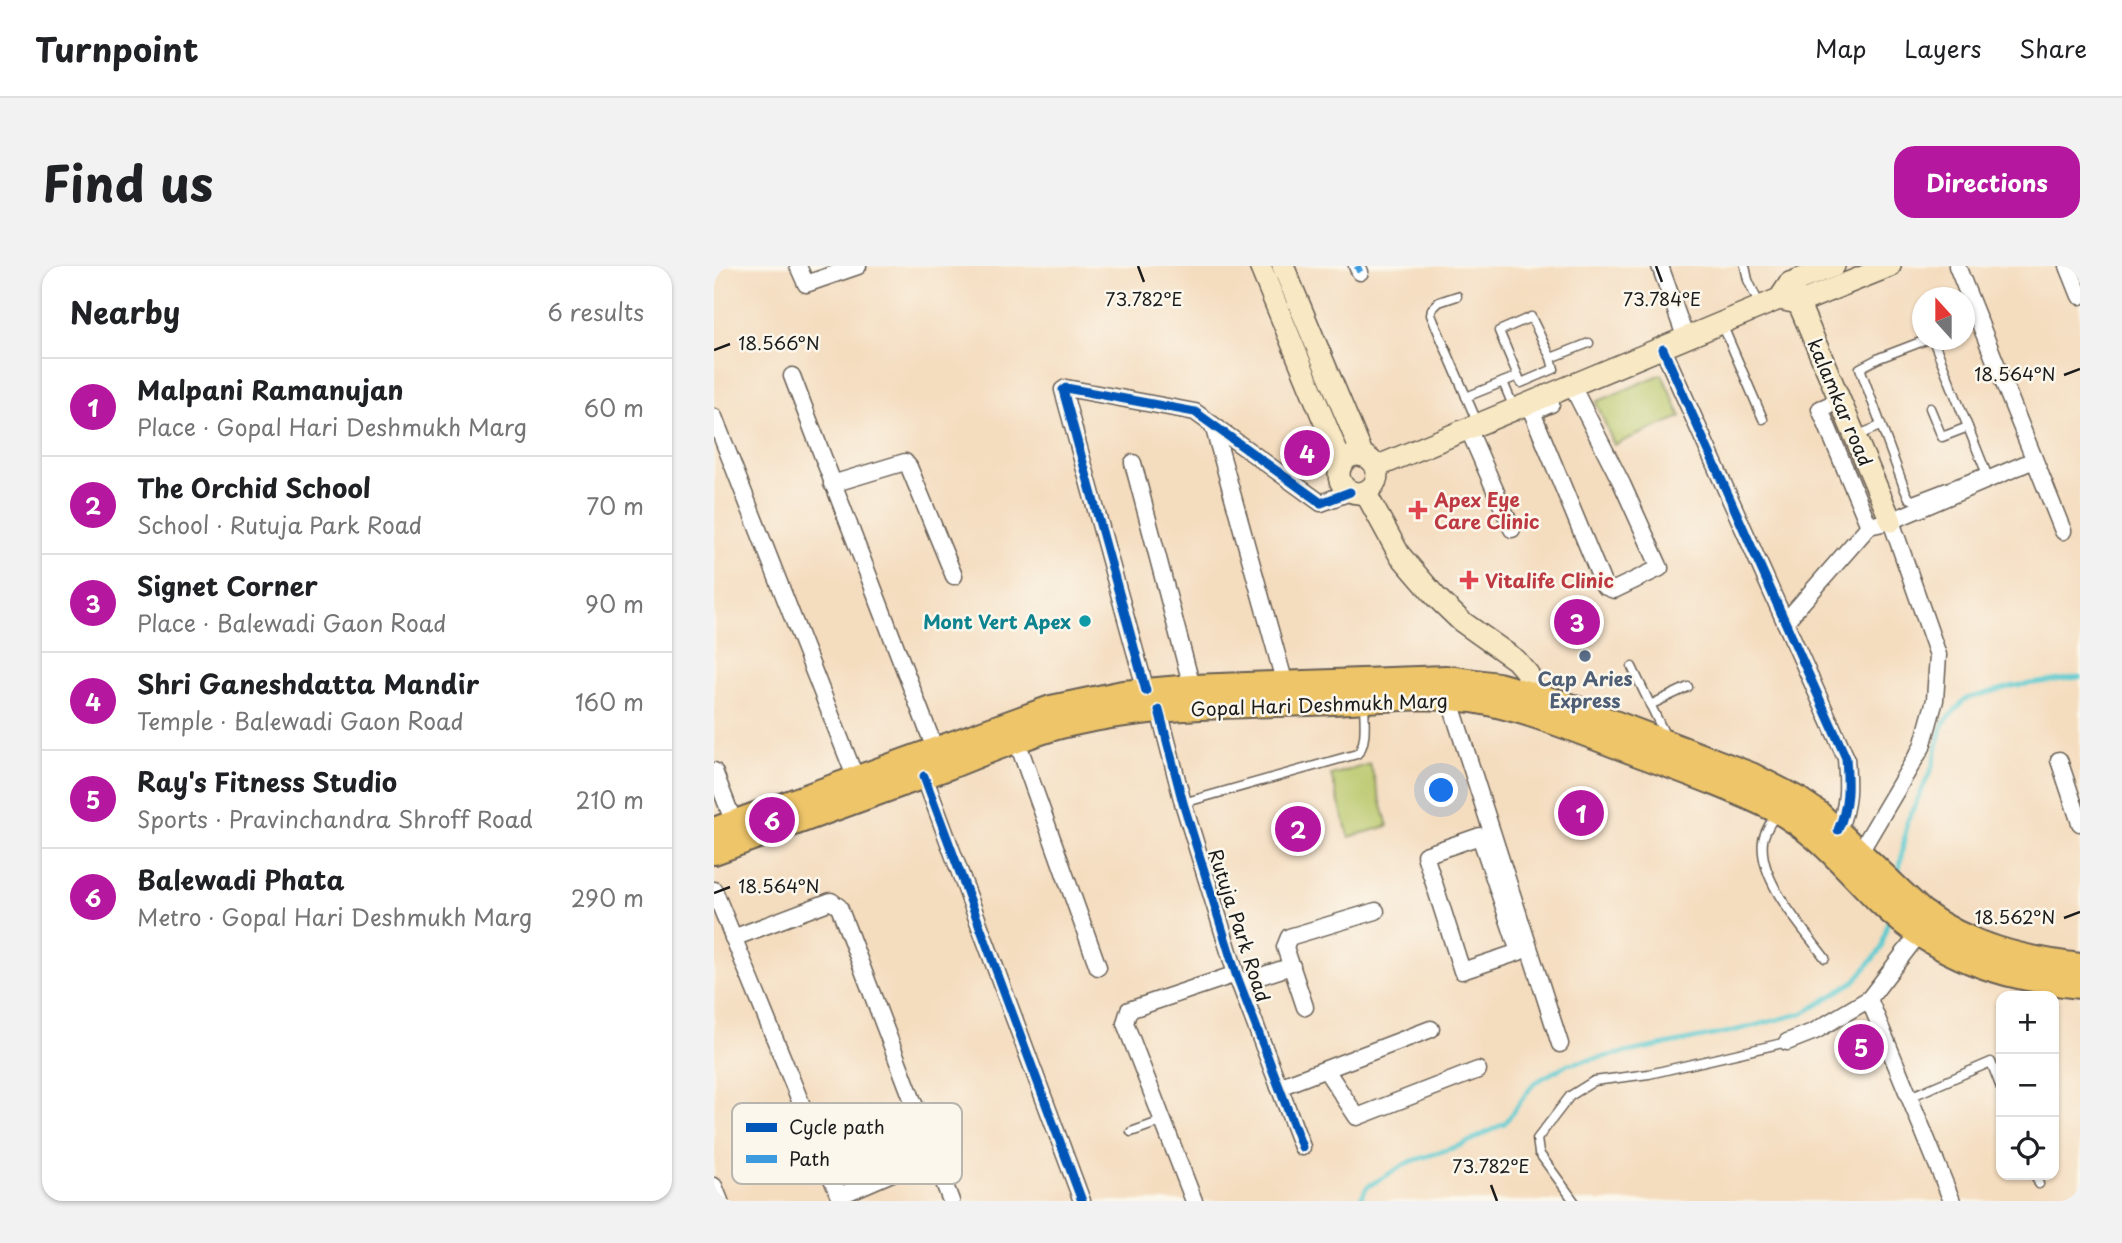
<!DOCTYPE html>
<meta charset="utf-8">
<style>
body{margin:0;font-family:"Playpen Sans",sans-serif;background:#f2f2f2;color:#202124}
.controls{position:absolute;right:21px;bottom:21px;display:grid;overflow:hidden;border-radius:14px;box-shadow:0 2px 5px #0004}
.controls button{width:63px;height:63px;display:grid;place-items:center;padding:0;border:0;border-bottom:2px solid #e0e0e0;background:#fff;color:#202124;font:35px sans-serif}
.compass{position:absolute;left:1198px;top:21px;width:63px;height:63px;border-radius:50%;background:#fff;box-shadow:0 2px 5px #0004;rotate:339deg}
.you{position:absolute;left:728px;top:525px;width:24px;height:24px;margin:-18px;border:5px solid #fff;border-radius:50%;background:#1a73e8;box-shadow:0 0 0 10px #1a73e833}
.badge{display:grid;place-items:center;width:46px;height:46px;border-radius:50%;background:#b5179e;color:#fff;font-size:23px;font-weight:700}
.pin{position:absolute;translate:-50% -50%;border:4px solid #fff;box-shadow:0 2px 7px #0006}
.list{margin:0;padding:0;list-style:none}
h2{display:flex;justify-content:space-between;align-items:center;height:91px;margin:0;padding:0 28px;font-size:30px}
h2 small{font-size:23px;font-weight:400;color:#757577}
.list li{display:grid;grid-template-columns:46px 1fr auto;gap:21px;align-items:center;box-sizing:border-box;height:98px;padding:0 28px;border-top:2px solid #e0e0e0}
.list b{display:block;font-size:26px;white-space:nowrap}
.list p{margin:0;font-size:23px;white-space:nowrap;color:#757577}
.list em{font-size:23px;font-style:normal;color:#757577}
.icon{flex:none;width:38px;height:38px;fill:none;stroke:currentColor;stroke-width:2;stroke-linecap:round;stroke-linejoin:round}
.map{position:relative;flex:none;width:1366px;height:935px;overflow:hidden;border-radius:21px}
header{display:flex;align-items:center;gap:42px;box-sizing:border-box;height:98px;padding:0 35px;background:#fff;border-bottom:2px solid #e0e0e0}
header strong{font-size:33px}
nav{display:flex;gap:38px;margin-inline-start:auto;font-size:24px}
.intro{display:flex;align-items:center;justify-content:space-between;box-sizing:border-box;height:168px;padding:0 42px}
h1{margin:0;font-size:49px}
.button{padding:18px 32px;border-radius:21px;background:#b5179e;color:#fff;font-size:24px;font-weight:700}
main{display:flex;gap:42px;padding:0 42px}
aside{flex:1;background:#fff;border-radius:21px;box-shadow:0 2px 5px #0004}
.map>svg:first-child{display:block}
</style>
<header>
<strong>Turnpoint</strong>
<nav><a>Map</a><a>Layers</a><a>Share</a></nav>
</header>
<div class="intro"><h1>Find us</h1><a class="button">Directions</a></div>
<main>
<aside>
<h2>Nearby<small>6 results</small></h2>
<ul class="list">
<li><span class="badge">1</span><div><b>Malpani Ramanujan</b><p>Place · Gopal Hari Deshmukh Marg</p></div><em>60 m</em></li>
<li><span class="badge">2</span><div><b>The Orchid School</b><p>School · Rutuja Park Road</p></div><em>70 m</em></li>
<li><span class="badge">3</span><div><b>Signet Corner</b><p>Place · Balewadi Gaon Road</p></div><em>90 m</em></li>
<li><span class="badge">4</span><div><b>Shri Ganeshdatta Mandir</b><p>Temple · Balewadi Gaon Road</p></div><em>160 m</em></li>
<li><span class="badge">5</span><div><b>Ray's Fitness Studio</b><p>Sports · Pravinchandra Shroff Road</p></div><em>210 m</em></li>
<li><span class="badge">6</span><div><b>Balewadi Phata</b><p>Metro · Gopal Hari Deshmukh Marg</p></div><em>290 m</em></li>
</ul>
</aside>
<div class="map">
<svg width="1366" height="935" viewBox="0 0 1366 935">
<rect width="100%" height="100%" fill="#fbf7ec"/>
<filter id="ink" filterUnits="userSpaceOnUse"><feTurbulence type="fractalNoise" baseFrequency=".0143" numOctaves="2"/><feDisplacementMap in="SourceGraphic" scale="14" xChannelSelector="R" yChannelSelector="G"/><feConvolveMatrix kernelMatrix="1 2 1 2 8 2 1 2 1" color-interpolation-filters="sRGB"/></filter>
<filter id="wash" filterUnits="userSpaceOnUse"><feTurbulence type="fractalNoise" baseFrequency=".00686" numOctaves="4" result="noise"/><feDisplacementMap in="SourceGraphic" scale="28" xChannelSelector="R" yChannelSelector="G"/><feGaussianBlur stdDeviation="1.57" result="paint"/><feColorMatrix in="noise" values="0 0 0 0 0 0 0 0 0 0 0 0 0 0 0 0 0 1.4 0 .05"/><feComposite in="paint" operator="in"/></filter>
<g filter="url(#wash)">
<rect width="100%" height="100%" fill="#f4dcbe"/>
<!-- green -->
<g fill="#b9c76a" stroke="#6a7243" stroke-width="2">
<path d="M948,108L967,151L900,179L882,136Z"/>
<path d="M656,498L674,560L635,571L617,509Z"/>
</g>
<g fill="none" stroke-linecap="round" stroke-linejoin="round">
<!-- stream -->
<g stroke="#5cc9cf" stroke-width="4.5">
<path d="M1184,612L1193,556L1218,502L1229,458L1251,433L1299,420L1366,411"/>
<path d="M645,935L653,921L695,896L748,879L791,857L820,817L854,798L1015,766L1090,747L1141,715L1167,683L1174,655"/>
</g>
</g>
</g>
<g filter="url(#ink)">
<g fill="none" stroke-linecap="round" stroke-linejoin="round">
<!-- lane casing -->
<g stroke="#685f55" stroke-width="11">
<g id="lane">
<path d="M1031,0L1034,14L1045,38"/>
<path d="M743,30L725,36L718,43L717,49L764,158"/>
<path d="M1008,58L1049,153"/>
<path d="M1212,74L1165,92L1146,102L1191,224L1195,232L1199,234L1272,206L1219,74"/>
<path d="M837,92L840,103L807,117L785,65L817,51L837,92L875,77"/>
<path d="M789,116L800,142"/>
<path d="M752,131L804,110"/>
<path d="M1216,142L1228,171L1254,161"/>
<path d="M1142,170L1166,160"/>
<path d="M918,401L951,469"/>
<path d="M936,439L974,421"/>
<path d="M469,537L643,488C654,478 650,451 650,437"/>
<path d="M1063,546C1058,555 1050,565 1049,575C1044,614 1089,662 1111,692"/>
<path d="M1196,831L1277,796L1287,822"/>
<path d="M417,866L448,855"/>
<path d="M1321,909L1325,918"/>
<path d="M860,935L825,887L823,873L856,830L880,815L935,808L1073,776"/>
</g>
</g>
<!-- street casing -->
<g stroke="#685f55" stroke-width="19">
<g id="street">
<path d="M84,0L92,18L144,0"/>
<path d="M643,0L646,6"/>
<path d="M946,0L972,73"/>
<path d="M1243,0L1349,265"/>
<path d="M1354,0L1366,30"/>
<path d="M949,83L1132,492C1134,519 1135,539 1124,564"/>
<path d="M78,110L221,483"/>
<path d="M1127,134L1106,143L1155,260"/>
<path d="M837,138L818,146L890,320L900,324L946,302L908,218L858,120"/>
<path d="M0,151L142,513"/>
<path d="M499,159L571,418"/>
<path d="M754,162L798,263"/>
<path d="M419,197L478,421"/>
<path d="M118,218L191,196L195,201L240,310"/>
<path d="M1071,356L1155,260L1177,255L1320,194"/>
<path d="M432,425L349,124L352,122L481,146L607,237L636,226"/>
<path d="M735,432L846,778"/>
<path d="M445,444L469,537L522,708L588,881"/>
<path d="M303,475L384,701"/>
<path d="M1345,494L1366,557"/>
<path d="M0,505L20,557"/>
<path d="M210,510L368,935"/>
<path d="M766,570L805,686L748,705L711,589Z"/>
<path d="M1146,586L1208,481L1221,434L1224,389L1177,255"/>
<path d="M0,624L127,935"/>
<path d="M1204,669L1155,733L1238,935"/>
<path d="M19,672L117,635L125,641L237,935"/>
<path d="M525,717L578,700"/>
<path d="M591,741L571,681L575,671L662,645"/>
<path d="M1073,776L1101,765L1155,733"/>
<path d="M612,804L643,851L764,804"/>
<path d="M565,821L717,763"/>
<path d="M0,920L6,935"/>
<path d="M125,930L220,889"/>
<path d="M480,935L411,757L415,744L522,708"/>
</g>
</g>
<!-- secondary casing -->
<g stroke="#685f55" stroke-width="24">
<g id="secondary">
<path d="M546,0L628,198"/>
<path d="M569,0L649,190"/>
<path d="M1076,17L1177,255"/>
<path d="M1068,29L1076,17L1120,0"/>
<path d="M1070,34L1084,37L1176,0"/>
<circle cx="644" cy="208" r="19"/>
<path d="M662,201L1065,33"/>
<path d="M651,226L685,288L722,331L747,355L802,394L814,408L820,428L815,443"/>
</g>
</g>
<!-- primary casing -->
<g stroke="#685f55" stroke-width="28">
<g id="primary">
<path d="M0,564L337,442L409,427L478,421L732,412L784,419L848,437L1037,509L1085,534L1104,547L1207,645C1254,680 1309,693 1366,700"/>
<path d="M0,586C76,559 152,531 229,503C267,488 306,471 347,460C434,438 528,440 618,436C663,434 712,428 758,434C813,443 866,466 919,486C967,504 1016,521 1062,544C1104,566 1133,604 1167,637C1224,692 1288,712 1366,720"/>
</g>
</g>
<!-- lane -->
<use href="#lane" stroke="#fff" stroke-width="8"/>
<!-- street -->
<use href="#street" stroke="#fff" stroke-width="16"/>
<!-- secondary -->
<use href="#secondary" stroke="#f8e8c3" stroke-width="21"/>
<!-- primary -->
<use href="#primary" stroke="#eec569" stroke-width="24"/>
<!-- quiet -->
<path stroke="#3c9bdf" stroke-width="7" stroke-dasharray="14 7" stroke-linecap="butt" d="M643,0L646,6"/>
<!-- cycleway casing -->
<g stroke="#fbf7ec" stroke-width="13">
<g id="cycleway">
<path d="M949,83L1132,492C1134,519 1135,539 1124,564"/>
<path d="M432,425L349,124L352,122L481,146L607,237L636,226"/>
<path d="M445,444L469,537L522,708L588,881"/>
<path d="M210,510L368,935"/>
</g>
</g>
<!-- cycleway -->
<use href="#cycleway" stroke="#0057b8" stroke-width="9"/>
</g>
</g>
<!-- ticks -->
<path fill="none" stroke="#1c1c1c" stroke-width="2.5" d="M424,0L430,16M942,0L948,16M0,84L16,78M1350,109L1366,103M0,627L16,621M1350,652L1366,646M777,919L783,935"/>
<!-- markers -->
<g fill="#e0444e" stroke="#fbf7ec" stroke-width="2.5">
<path d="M700.5 233.5h7v7h7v7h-7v7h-7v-7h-7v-7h7z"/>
<path d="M751.5 303.5h7v7h7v7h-7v7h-7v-7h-7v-7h7z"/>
</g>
<circle fill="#0f9aa8" stroke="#fbf7ec" stroke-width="2.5" cx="371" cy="355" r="7"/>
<circle fill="#5c6f8a" stroke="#fbf7ec" stroke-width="2.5" cx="871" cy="390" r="7"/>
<g text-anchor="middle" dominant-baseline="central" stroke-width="5" stroke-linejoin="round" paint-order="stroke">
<!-- street labels -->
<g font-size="19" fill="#1c1c1c" stroke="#fbf7ec">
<text transform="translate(1127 136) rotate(67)">kalamkar road</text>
<text transform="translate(605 438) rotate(-2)">Gopal Hari Deshmukh Marg</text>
<text transform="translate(526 659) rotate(72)">Rutuja Park Road</text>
</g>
<!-- health labels -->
<g font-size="19" font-weight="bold" fill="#be3a42" stroke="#fbf7ec" text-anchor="start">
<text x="720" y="233">Apex Eye<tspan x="720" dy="22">Care Clinic</tspan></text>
<text x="771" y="314">Vitalife Clinic</text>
</g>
<!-- culture labels -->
<g font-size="19" font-weight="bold" fill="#0d838f" stroke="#fbf7ec" text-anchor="end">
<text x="357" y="355">Mont Vert Apex</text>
</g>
<!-- service labels -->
<g font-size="19" font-weight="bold" fill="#4e5e75" stroke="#fbf7ec">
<text x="871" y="412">Cap Aries<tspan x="871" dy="22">Express</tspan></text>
</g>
</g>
<!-- legend -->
<rect x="18" y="837" width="230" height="81" rx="10" fill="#fbf7ec" stroke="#b8b5ae" stroke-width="2"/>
<rect x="32" y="857" width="31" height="9" fill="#0057b8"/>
<rect x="32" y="889" width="31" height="8" fill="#3c9bdf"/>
<g font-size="19" fill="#1c1c1c">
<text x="75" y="868">Cycle path</text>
<text x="75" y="900">Path</text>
</g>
<g font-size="18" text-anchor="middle" fill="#1c1c1c" stroke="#fbf7ec" stroke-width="5" stroke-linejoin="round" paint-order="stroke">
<text x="430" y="40">73.782°E</text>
<text x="948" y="40">73.784°E</text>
<text x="65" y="84">18.566°N</text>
<text x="1301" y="115">18.564°N</text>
<text x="65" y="627">18.564°N</text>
<text x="1301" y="658">18.562°N</text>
<text x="777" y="907">73.782°E</text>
</g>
</svg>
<div class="controls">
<button>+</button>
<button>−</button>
<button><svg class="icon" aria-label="locate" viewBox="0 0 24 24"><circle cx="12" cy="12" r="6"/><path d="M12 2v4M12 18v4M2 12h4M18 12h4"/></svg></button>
</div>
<svg class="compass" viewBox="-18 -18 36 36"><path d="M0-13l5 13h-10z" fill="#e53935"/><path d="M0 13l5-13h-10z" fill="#757577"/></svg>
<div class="you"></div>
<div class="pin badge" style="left:867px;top:547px">1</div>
<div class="pin badge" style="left:584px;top:563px">2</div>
<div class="pin badge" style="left:863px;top:356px">3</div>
<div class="pin badge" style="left:593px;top:187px">4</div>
<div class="pin badge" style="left:1147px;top:781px">5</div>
<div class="pin badge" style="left:58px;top:554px">6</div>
</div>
</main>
